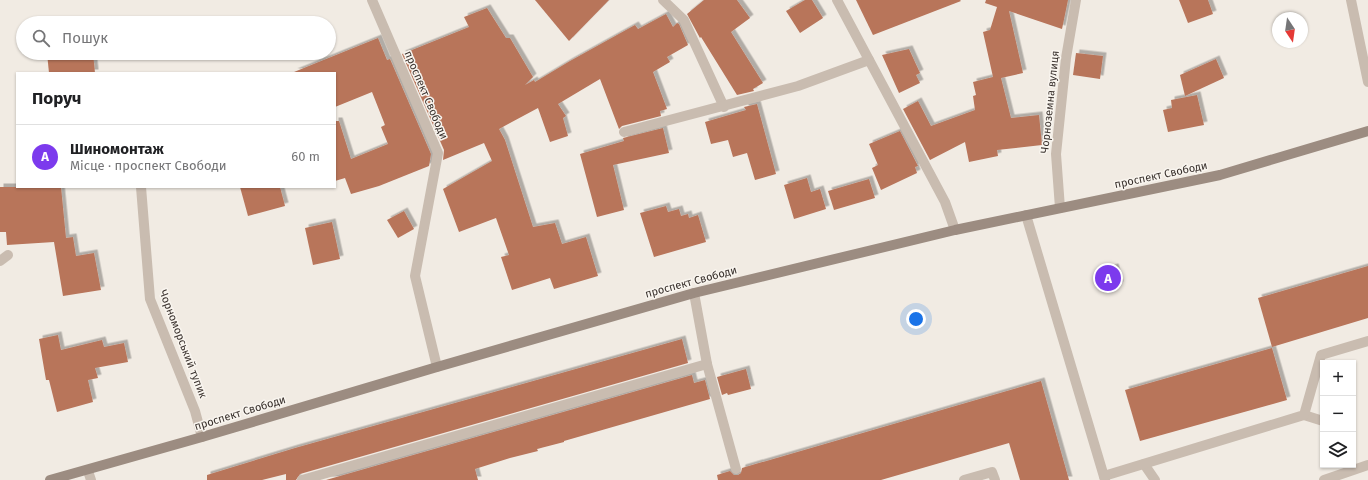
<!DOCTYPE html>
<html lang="uk">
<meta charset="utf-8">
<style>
body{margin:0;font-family:"Fira Sans",sans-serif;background:#f6f6f6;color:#202124}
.controls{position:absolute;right:12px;bottom:12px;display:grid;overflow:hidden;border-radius:0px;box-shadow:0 1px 3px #0004}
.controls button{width:36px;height:36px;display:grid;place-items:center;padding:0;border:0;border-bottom:1px solid #e0e0e0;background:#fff;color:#202124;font:20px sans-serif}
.compass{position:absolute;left:1272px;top:12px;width:36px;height:36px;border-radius:50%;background:#fff;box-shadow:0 1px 3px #0004;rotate:167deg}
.you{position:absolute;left:916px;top:319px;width:14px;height:14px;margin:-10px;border:3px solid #fff;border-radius:50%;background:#1a73e8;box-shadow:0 0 0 6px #1a73e833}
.badge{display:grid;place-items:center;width:26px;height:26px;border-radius:50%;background:#7c3aed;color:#fff;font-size:13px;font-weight:700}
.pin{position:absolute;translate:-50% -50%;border:2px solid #fff;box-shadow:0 1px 4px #0006}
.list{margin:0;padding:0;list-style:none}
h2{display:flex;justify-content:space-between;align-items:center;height:52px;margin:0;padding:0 16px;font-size:17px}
h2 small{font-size:13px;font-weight:400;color:#757577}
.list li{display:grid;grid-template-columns:26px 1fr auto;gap:12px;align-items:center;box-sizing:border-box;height:64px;padding:0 16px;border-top:1px solid #e0e0e0}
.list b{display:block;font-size:15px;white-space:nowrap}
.list p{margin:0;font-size:13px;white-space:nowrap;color:#757577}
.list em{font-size:13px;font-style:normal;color:#757577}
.icon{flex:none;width:22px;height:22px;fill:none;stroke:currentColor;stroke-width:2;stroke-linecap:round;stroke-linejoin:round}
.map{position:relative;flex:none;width:1368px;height:480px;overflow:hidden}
.search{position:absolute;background:#fff;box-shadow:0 1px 3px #0004;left:16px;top:16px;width:320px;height:44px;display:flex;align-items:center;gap:10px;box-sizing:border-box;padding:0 14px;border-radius:22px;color:#757577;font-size:15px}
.panel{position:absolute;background:#fff;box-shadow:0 1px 3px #0004;left:16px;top:72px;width:320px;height:116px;border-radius:0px}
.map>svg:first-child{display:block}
</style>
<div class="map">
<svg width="1368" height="480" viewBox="0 0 1368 480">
<defs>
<filter id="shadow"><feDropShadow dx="3.5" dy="-3.5" stdDeviation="0" flood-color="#0004"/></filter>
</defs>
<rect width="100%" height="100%" fill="#f1ebe3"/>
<!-- building -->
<g fill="#b8745a" filter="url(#shadow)">
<path d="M535,0H609L569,41Z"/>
<path d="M704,0H737L750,18L731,32L763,83L753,89L754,91L737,95L701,37L700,38L687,14Z"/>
<path d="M805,0H812L823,18L800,33L786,11Z"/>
<path d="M856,0H960L961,1L873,35Z"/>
<path d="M986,0H1068L1062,29L1009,11L1023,73L1001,78L1011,118L1039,115L1042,145L997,150L998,156L969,162L965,142L930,160L903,109L918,101L931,126L975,110L973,96L976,95L973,82L993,77L983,32L990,30L997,7L985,3Z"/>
<path d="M1179,0H1208L1213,14L1188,23Z"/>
<path d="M487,8L506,38H510L533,77L525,85L534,80L535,82L570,61L635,25L638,29L666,14L673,27L677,23L679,24L688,45L667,57L670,62L653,72L667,109L660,111L661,116L622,126L619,129L600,79L558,104L566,116L563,118L568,136L550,142L538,108L499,129L505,140L533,227L555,223L562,244L586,237L598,276L554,289L550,278L512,290L501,257L509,255L496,218L459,232L443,189L492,161L484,143L443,160L444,150L402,54L469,27L464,17Z"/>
<path d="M378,38L387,60L390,59L431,154L429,166L379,186L351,194L345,178L335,181V121H339L351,159L388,144L381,127L385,125L372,92L335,107V73L294,72Z"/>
<path d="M909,49L920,73L916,75L920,83L899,93L882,55Z"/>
<path d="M47,53H93L95,73H49Z"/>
<path d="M1076,53L1103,56L1100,79L1073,75Z"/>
<path d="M1216,59L1224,78L1185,96L1180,75Z"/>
<path d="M1197,95L1204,125L1168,132L1163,110L1172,108L1171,100Z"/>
<path d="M757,104L776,174L755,180L747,153L733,157L728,140L711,144L705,122L746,110L744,107Z"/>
<path d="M663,128L669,153L613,165L624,210L597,217L580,154L624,141L623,138Z"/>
<path d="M900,131L918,166L915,167L917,173L881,190L872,168L878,165L869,144Z"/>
<path d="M807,178L811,192L820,189L826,209L794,219L784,185Z"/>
<path d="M869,179L875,198L834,210L828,191Z"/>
<path d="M0,187H61L66,238L73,237L76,256L94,253L101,290L63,296L54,242L7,245L6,232H0Z"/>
<path d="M240,187H280L285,206L248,216Z"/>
<path d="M666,206L668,212L679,209L681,216L688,214L689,218L698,215L706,242L654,257L640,213Z"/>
<path d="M404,211L414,229L398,238L387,220Z"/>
<path d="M332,222L340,259L313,265L305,228Z"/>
<path d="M1368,266V318L1272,347L1258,298Z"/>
<path d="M1115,267L1120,285L1101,290L1096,272Z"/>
<path d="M58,335L61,350L102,340L104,347L124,343L128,362L95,368L98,378L88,380L93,402L57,412L49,380H46L39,339Z"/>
<path d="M682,339L688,363L300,474L296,480H286V474L262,480H207V475L295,448Z"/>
<path d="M1272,348L1287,400L1140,441L1125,390Z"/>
<path d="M746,369L751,389L728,395L727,393L722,395L717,377Z"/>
<path d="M692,375L694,383L705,380L710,399L564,441V442L537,449L538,451L510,458L475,469L478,480H326Z"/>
<path d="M1041,381L1069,480H1020L1009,443L881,480H718L717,475L730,471L734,475H738L741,473L742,468Z"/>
</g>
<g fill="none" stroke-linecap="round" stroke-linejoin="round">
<!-- service -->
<g stroke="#c9bcb0" stroke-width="10">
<path d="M1351,0L1368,82"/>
<path d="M1026,215L1105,480"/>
<path d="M0,261L8,255"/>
<path d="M694,293L707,364L736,469"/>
<path d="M1304,415L1323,421"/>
<path d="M1144,464L1155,480"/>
<path d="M1104,476L1304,415L1321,355L1368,341"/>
<path d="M302,480L707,364"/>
<path d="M964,480L992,472L995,480"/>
<path d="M1324,480L1368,465"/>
</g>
<!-- minor -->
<g stroke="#c9bcb0" stroke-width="10">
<path d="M372,0L438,153L415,276L437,367"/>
<path d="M663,0L684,20L724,107"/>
<path d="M837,0L945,202L955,230"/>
<path d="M624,132L798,86L869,60"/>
<path d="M141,187L150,299L195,411L202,437"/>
<path d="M1060,208L1056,154L1066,58L1076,0"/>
<path d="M88,471L91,480"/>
</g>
<!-- secondary -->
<path stroke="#9c8c81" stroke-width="10" d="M50,480L202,437L437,367L694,293L955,230L1220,175L1368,131"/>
</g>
<g text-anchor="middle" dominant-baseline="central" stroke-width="3" stroke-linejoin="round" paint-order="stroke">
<!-- street labels -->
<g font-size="11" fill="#39312d" stroke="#f9f5ef">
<text transform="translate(426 95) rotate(67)">проспект Свободи</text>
<text transform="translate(1050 102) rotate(-84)">Чорноземна вулиця</text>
<text transform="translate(1161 175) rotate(-12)">проспект Свободи</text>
<text transform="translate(691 282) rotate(-15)">проспект Свободи</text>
<text transform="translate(183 344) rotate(69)">Чорноморський тупик</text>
<text transform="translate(240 413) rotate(-17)">проспект Свободи</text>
</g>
</g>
</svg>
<div class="controls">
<button>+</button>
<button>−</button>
<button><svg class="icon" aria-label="layers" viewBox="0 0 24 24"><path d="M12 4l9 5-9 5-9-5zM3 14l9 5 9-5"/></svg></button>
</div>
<svg class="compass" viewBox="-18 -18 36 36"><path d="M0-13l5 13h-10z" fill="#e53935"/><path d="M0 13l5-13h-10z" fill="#757577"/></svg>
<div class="you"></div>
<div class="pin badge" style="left:1108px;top:278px">A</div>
<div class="search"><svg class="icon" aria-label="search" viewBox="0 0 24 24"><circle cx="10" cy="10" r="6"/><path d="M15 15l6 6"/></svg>Пошук</div>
<section class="panel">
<h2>Поруч<small></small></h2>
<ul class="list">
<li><span class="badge">A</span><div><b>Шиномонтаж</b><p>Місце · проспект Свободи</p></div><em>60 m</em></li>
</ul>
</section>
</div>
